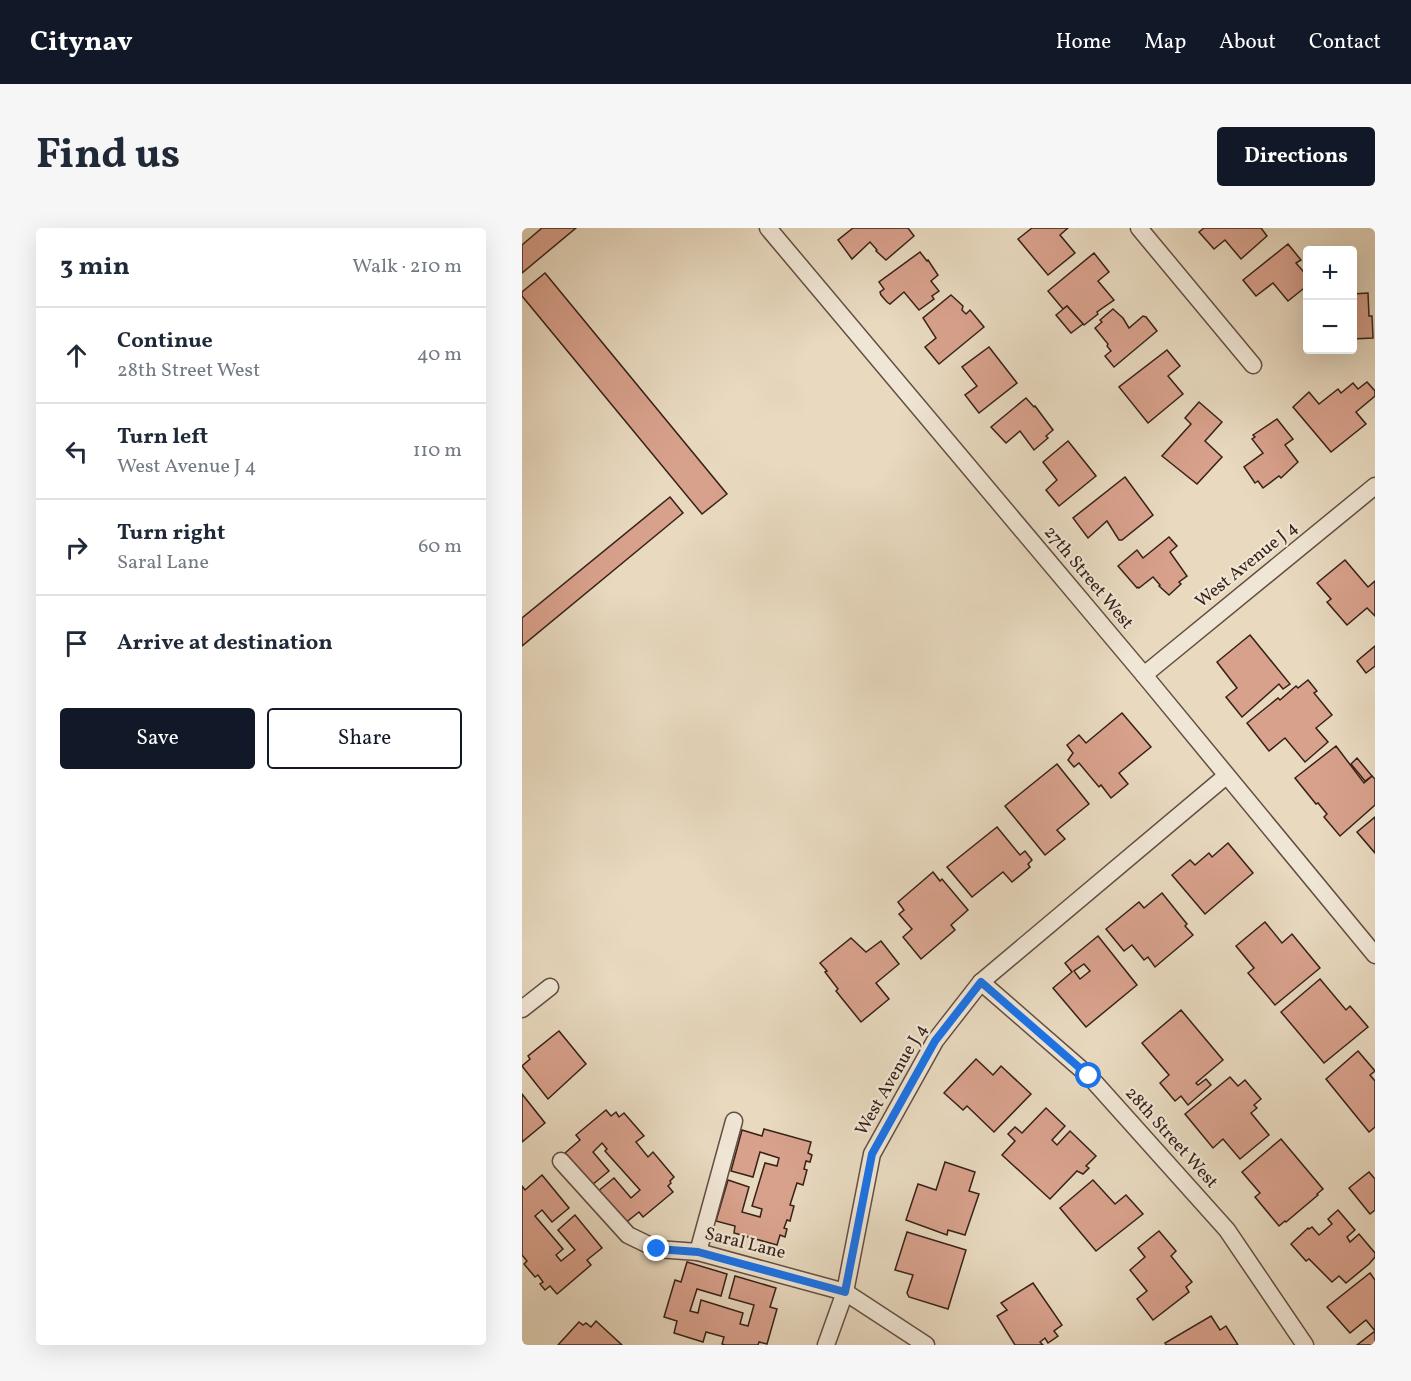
<!DOCTYPE html>
<meta charset="utf-8">
<style>
body{margin:0;font-family:Vollkorn,serif;background:#f6f6f7;color:#1f2937}
.controls{position:absolute;right:18px;top:18px;display:grid;overflow:hidden;border-radius:6px;box-shadow:0 6px 24px #0002}
.controls button{width:54px;height:54px;display:grid;place-items:center;padding:0;border:0;border-bottom:2px solid #e0e1e3;background:#fff;color:#1f2937;font:30px sans-serif}
.stop{position:absolute;width:18px;height:18px;margin:-14px;border:4px solid #1a73e8;border-radius:50%;background:#fff}
.stop.end{background:#1a73e8;border-color:#fff;box-shadow:0 2px 6px #0008}
.list{margin:0;padding:0;list-style:none}
h2{display:flex;justify-content:space-between;align-items:center;height:78px;margin:0;padding:0 24px;font-size:26px}
h2 small{font-size:20px;font-weight:400;color:#747a83}
.list li{display:grid;grid-template-columns:39px 1fr auto;gap:18px;align-items:center;box-sizing:border-box;height:96px;padding:0 24px;border-top:2px solid #e0e1e3}
.list b{display:block;font-size:22px;white-space:nowrap}
.list p{margin:0;font-size:20px;white-space:nowrap;color:#747a83}
.list em{font-size:20px;font-style:normal;color:#747a83}
.actions{display:flex;gap:12px;padding:18px 24px}
.actions a{flex:1;padding:14px 0;border:2px solid #111827;border-radius:6px;text-align:center;font-size:21px;color:#111827}
.actions .main{background:#111827;color:#fff}
.icon{flex:none;width:33px;height:33px;fill:none;stroke:currentColor;stroke-width:2;stroke-linecap:round;stroke-linejoin:round}
.map{position:relative;flex:none;width:853px;height:1117px;overflow:hidden;border-radius:6px}
header{display:flex;align-items:center;gap:36px;box-sizing:border-box;height:84px;padding:0 30px;background:#111827;color:#fff}
header strong{font-size:28px}
nav{display:flex;gap:33px;margin-inline-start:auto;font-size:21px}
.intro{display:flex;align-items:center;justify-content:space-between;box-sizing:border-box;height:144px;padding:0 36px}
h1{margin:0;font-size:42px}
.button{padding:15px 27px;border-radius:6px;background:#111827;color:#fff;font-size:21px;font-weight:700}
main{display:flex;gap:36px;padding:0 36px}
aside{flex:1;background:#fff;border-radius:6px;box-shadow:0 6px 24px #0002}
.map>svg:first-child{display:block}
</style>
<header>
<strong>Citynav</strong>
<nav><a>Home</a><a>Map</a><a>About</a><a>Contact</a></nav>
</header>
<div class="intro"><h1>Find us</h1><a class="button">Directions</a></div>
<main>
<aside>
<h2>3 min<small>Walk · 210 m</small></h2>
<ul class="list">
<li><svg class="icon" aria-label="ahead" viewBox="0 0 24 24"><path d="M12 20V5M6 11l6-6 6 6"/></svg><div><b>Continue</b><p>28th Street West</p></div><em>40 m</em></li>
<li><svg class="icon" aria-label="left" viewBox="0 0 24 24"><path d="M17 20v-9H6M10 6l-5 5 5 5"/></svg><div><b>Turn left</b><p>West Avenue J 4</p></div><em>110 m</em></li>
<li><svg class="icon" aria-label="right" viewBox="0 0 24 24"><path d="M7 20v-9h11M14 6l5 5-5 5"/></svg><div><b>Turn right</b><p>Saral Lane</p></div><em>60 m</em></li>
<li><svg class="icon" aria-label="arrive" viewBox="0 0 24 24"><path d="M6 21V4h12l-3 4 3 4H6"/></svg><div><b>Arrive at destination</b></div></li>
</ul>
<div class="actions"><a class="main">Save</a><a>Share</a></div>
</aside>
<div class="map">
<svg width="853" height="1117" viewBox="0 0 853 1117">
<rect width="100%" height="100%" fill="#e8d9bf"/>
<filter id="stains"><feTurbulence type="fractalNoise" baseFrequency=".00333" numOctaves="4"/><feColorMatrix values="0 0 0 0 .2 0 0 0 0 .09 0 0 0 0 .02 0 0 0 .5 -.17"/></filter>
<radialGradient id="worn" r=".72"><stop offset=".6" stop-color="#630" stop-opacity="0"/><stop offset="1" stop-color="#630" stop-opacity=".3"/></radialGradient>
<!-- building -->
<g fill="#d8a18c" stroke="#372119" stroke-width="1.5" fill-rule="evenodd">
<path d="M20,0H54L0,45V17Z"/>
<path d="M331,0H386L392,8L364,32L354,23L355,22L348,14L330,31L316,12Z"/>
<path d="M510,0H546L538,7L553,25L526,47L496,11Z"/>
<path d="M682,0H739L745,8L719,31L703,12L692,21L677,4Z"/>
<path d="M766,16L779,32L774,35L786,49V57L766,73L751,55L734,68L721,52Z"/>
<path d="M398,24L405,33L406,32L416,47L409,53L417,63L410,68L412,71L397,82L382,64L368,76L365,74L359,67L358,64L362,61L357,54Z"/>
<path d="M572,25L587,44L576,53L592,72L575,84L576,86L562,97L545,78L541,81L526,63Z"/>
<path d="M23,45L205,266L180,286L0,68V64Z"/>
<path d="M846,65L847,88H850L851,110L830,111V66Z"/>
<path d="M429,67L441,78L440,82L444,86L448,82L462,99L417,136L403,119L414,110L401,90Z"/>
<path d="M545,78L561,96L549,105L534,87Z"/>
<path d="M591,81L601,90L607,100L621,88L624,89L635,103L592,139L583,128L589,123L585,118L586,116L573,100L580,94L578,92Z"/>
<path d="M467,119L495,155L457,185L443,167L455,158L440,139Z"/>
<path d="M645,122L658,138L646,148L661,166L626,195L597,159Z"/>
<path d="M845,154L853,163V168L834,184L844,196L809,224L771,179L787,164L797,176L816,161L819,165L831,155L836,161Z"/>
<path d="M504,170L512,179L513,178L531,202L524,208L526,210L512,222L498,203L484,215L469,199Z"/>
<path d="M677,174L700,194L683,213L700,229L675,256L640,228L669,196L663,190Z"/>
<path d="M755,191L771,211L763,217L776,234L759,250L757,248L741,260L736,253L733,255L722,239L741,225L730,211L733,209L731,207Z"/>
<path d="M546,213L574,248L537,278L524,262L535,252L521,234Z"/>
<path d="M603,249L631,287L600,312H597L585,293L566,310L551,290Z"/>
<path d="M148,269L161,285L0,418V390Z"/>
<path d="M647,309L655,318L648,324L665,348L657,354L659,356L647,367L637,358L638,357L631,349L617,360L616,359L615,360L596,338L615,322L621,330Z"/>
<path d="M823,332L846,359L853,353V388L845,380L825,397L805,374L809,371L795,355Z"/>
<path d="M728,407L768,456L761,461L757,456L720,489L704,469L715,460L695,434Z"/>
<path d="M853,418V438L844,445L835,433Z"/>
<path d="M786,452L795,463L792,465L810,487L794,500L806,514L783,534L763,510L747,523L725,495L756,470L758,472L774,458L776,460Z"/>
<path d="M600,485L629,519L597,545L606,556L589,570L579,557L577,559L557,535L552,539L546,532L551,525L545,517L557,507L564,515Z"/>
<path d="M814,518L842,555L850,548L853,551V577L818,608L802,589L805,586L796,575L794,576L773,550Z"/>
<path d="M835,530L850,548L843,553L829,536Z"/>
<path d="M535,536L567,576L535,602L543,611L523,627L483,578Z"/>
<path d="M853,589V625L835,604Z"/>
<path d="M475,599L498,627L503,623L510,632L506,636L508,639L490,654L481,644L450,669L425,639Z"/>
<path d="M706,615L731,645L683,686L650,647L668,632L673,637L687,625L690,629Z"/>
<path d="M411,644L418,653L420,651L446,682L429,697L433,702L399,731L381,709L390,701L377,686L382,682L376,674Z"/>
<path d="M640,665L665,696L663,698L671,707L633,739L626,729L622,732L610,717L602,723L584,701L617,674L622,680Z"/>
<path d="M743,694L760,715L770,706L798,740L753,777L726,745L732,740L714,718Z"/>
<path d="M576,708L615,757L564,799L531,760L550,744L543,735ZM562,736L568,743L558,751L552,743Z"/>
<path d="M329,710L344,724L359,713L377,736L354,755L367,771L339,794L314,763L316,761L303,744L305,743L298,735Z"/>
<path d="M798,751L824,782L828,778L846,799L802,835L759,784Z"/>
<path d="M659,782L701,832L674,855L676,857L684,851L689,857L666,877L659,868L653,873L638,855L647,847L620,815Z"/>
<path d="M37,803L64,836L26,871L0,838L8,831L6,828Z"/>
<path d="M836,823L853,843L848,847L853,853V899L847,904L804,851Z"/>
<path d="M454,831L471,847L479,838L509,866L472,904L445,878L441,882L422,865Z"/>
<path d="M708,849L716,858L723,852L739,871L732,877L735,880L729,885L747,907L718,931L701,911L691,920L663,886Z"/>
<path d="M0,866L23,895L0,914Z"/>
<path d="M524,880L543,898L530,912L535,917L548,903L574,928L564,938L567,940L561,946L555,943L528,971L480,927L493,913L486,906L493,899L500,905Z"/>
<path d="M84,882L89,888L94,884L97,889L102,885L122,908L114,914L126,929L131,924L152,949L148,953L149,955L146,958L151,964L121,989L117,984L102,996L75,964L92,950L109,970L118,962L83,923L85,921L80,915L71,924L87,943L70,957L43,925L58,912L54,907Z"/>
<path d="M242,901L289,914L286,925L290,927L288,934L284,933L282,941L285,942L281,957L275,955L268,977L272,978L268,993L265,992L262,1000L265,1001L263,1009L258,1007L255,1017L212,1005L213,998L194,993L206,952L227,959L220,984L238,989L240,981L230,978L243,935L255,938L257,930L238,924L231,949L209,943L220,902L240,908Z"/>
<path d="M759,911L801,961L795,966L796,967L764,994L763,993L757,998L733,969L738,965L720,944Z"/>
<path d="M423,934L453,944L447,963L457,966L443,1007L426,1002L425,1007L384,992L396,956L414,962Z"/>
<path d="M847,944L853,951V982L848,986L827,960Z"/>
<path d="M20,947L47,980L30,994L20,982L13,988L41,1021L34,1027L39,1033L53,1022L36,1002L53,987L80,1020L65,1032L69,1037L35,1066L28,1058L23,1062L18,1056L21,1054L16,1047L13,1049L2,1036L5,1033L0,1027V958L3,962Z"/>
<path d="M571,952L593,976L604,967L621,986L574,1023L538,980Z"/>
<path d="M816,982L833,1002L825,1009L828,1014L837,1006L853,1025V1029L847,1036L824,1055L817,1048L810,1054L787,1031L784,1033L769,1016L786,1000L787,1001L790,999L797,1007L810,996L806,991Z"/>
<path d="M637,1003L654,1023L649,1028L670,1054L664,1059L667,1064L631,1092L615,1071L625,1063L608,1042L623,1029L616,1020Z"/>
<path d="M385,1004L444,1022L426,1081L387,1069L385,1065L391,1047L373,1042Z"/>
<path d="M165,1034L205,1046L199,1068L175,1061L168,1083L176,1085L179,1072L221,1085L218,1096L226,1098L232,1077L207,1070L213,1048L254,1060L248,1079L255,1081L245,1116L237,1114L236,1117H203L200,1116L202,1109L184,1104L181,1114L152,1105L155,1093L142,1089L153,1052L159,1054Z"/>
<path d="M848,1045L853,1052V1117H835L853,1103L844,1092L828,1105L805,1079Z"/>
<path d="M511,1055L540,1097L532,1103L536,1108L526,1115L523,1110L518,1114L521,1117H493L475,1088L485,1082L479,1075Z"/>
<path d="M689,1088L698,1102L704,1098L716,1117H644L643,1115Z"/>
<path d="M74,1093L100,1117H36L57,1094L61,1097L64,1095L69,1099Z"/>
</g>
<g fill="none" stroke-linecap="round" stroke-linejoin="round">
<!-- street casing -->
<g stroke="#634f42" stroke-width="19">
<g id="street">
<path d="M246,0L622,447L853,727"/>
<path d="M617,0L731,137"/>
<path d="M622,447L853,258"/>
<path d="M459,754L567,848L705,1002L783,1117"/>
<path d="M0,781L28,759"/>
<path d="M39,933L106,1007L135,1021L176,1024L323,1064L404,1117"/>
<path d="M176,1024L212,893"/>
<path d="M304,1117L323,1064L350,926L413,813L459,754L704,548"/>
</g>
</g>
<!-- street -->
<use href="#street" stroke="#f0e6d5" stroke-width="16"/>
</g>
<g fill="none" stroke-linecap="round" stroke-linejoin="round">
<!-- route -->
<path stroke="#1a73e8" stroke-width="8" d="M135,1021L176,1024L323,1064L350,926L413,813L459,754L567,848"/>
</g>
<g text-anchor="middle" dominant-baseline="central" stroke-width="4.5" stroke-linejoin="round" paint-order="stroke">
<!-- street labels -->
<g font-size="18" fill="#372119" stroke="#f0e6d5">
<text transform="translate(725 337) rotate(-39)">West Avenue J 4</text>
<text transform="translate(566 350) rotate(50)">27th Street West</text>
<text transform="translate(370 852) rotate(-60)">West Avenue J 4</text>
<text transform="translate(649 910) rotate(48)">28th Street West</text>
<text transform="translate(223 1016) rotate(14)">Saral Lane</text>
</g>
</g>
<rect width="100%" height="100%" filter="url(#stains)"/>
<rect width="100%" height="100%" fill="url(#worn)"/>
</svg>
<div class="controls">
<button>+</button>
<button>−</button>
</div>
<div class="stop" style="left:567px;top:848px"></div>
<div class="stop end" style="left:135px;top:1021px"></div>
</div>
</main>
